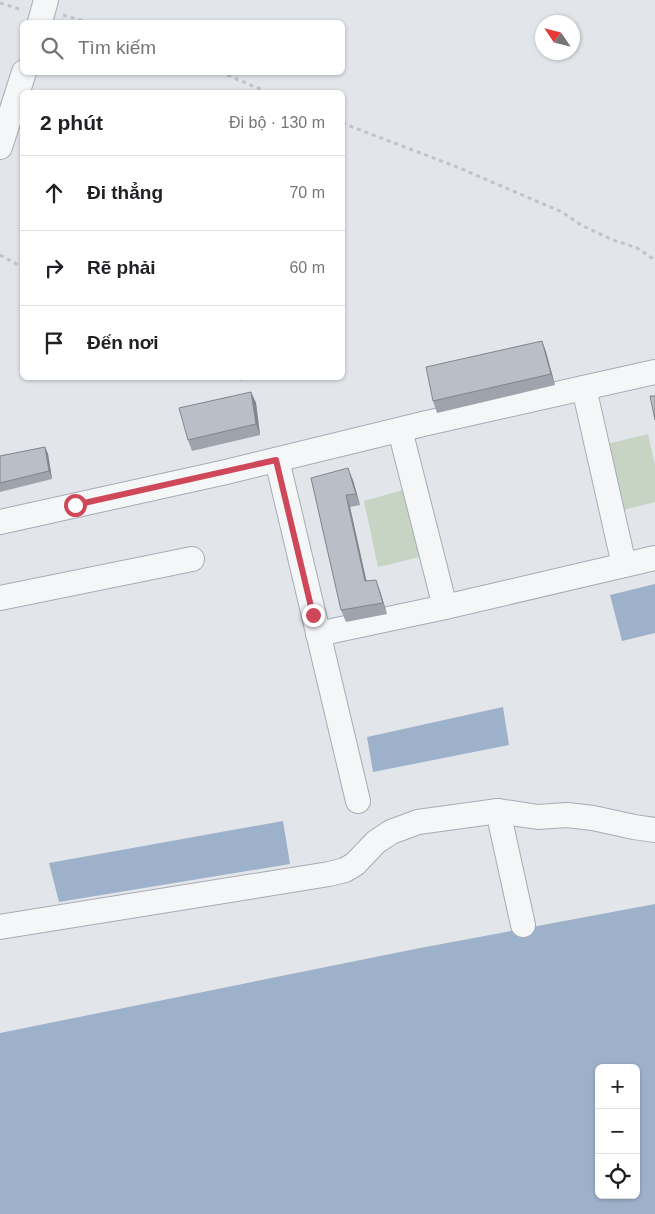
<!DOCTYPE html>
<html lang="vi">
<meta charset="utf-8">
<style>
body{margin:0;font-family:Arial,sans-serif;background:#f2f2f2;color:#202124}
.controls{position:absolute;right:15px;bottom:15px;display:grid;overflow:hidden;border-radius:8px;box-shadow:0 1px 4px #0004}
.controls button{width:45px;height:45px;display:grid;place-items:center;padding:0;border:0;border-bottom:1px solid #e0e0e0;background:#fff;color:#202124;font:25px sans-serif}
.compass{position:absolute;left:535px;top:15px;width:45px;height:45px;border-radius:50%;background:#fff;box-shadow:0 1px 4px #0004;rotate:305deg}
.stop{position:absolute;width:15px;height:15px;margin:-11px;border:4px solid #ce485a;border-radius:50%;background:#fff}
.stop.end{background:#ce485a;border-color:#fff;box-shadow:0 1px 5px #0008}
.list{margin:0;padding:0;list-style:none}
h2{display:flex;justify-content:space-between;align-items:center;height:65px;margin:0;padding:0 20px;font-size:21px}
h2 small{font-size:16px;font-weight:400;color:#757577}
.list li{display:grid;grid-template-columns:32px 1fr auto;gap:15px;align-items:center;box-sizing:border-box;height:75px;padding:0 20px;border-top:1px solid #e0e0e0}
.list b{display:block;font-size:19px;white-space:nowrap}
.list em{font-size:16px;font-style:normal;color:#757577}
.icon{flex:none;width:28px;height:28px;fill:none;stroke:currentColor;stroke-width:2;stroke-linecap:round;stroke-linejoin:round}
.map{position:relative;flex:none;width:655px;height:1214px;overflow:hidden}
.search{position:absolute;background:#fff;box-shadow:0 1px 4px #0004;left:20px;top:20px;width:325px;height:55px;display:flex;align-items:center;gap:12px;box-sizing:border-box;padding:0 18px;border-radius:8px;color:#757577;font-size:19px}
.panel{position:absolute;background:#fff;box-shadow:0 1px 4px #0004;left:20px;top:90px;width:325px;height:290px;border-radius:8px}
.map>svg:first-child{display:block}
</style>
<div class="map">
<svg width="655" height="1214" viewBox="0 0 655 1214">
<rect width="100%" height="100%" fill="#e2e5ea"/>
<!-- green -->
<g fill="#c7d4c3">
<path d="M648,434L655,465V502L623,510L607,444Z"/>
<path d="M403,490L420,557L378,567L364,501Z"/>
</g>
<!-- water -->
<g fill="#9db2ca" fill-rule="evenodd">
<path d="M655,584V633L622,641L610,595Z"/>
<path d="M503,707L509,745L373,772L367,737Z"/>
<path d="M283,821L290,864L59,902L49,863Z"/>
<path d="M655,904V1214H0V1033L415,949ZM599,1068H636V1195H599Z"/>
</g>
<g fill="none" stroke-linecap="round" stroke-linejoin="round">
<!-- minor casing -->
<g stroke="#a7acb4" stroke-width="26">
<g id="minor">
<path d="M40,22L46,0"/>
<path d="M0,147L24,72"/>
<path d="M584,388L624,565"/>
<path d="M400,430L445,607"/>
<path d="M277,460L358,801"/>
<path d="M0,522L226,472L427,423L655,372"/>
<path d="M0,598L192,559"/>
<path d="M318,634L445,607L655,558"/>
<path d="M498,811L523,925"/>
<path d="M0,927L329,874L345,870L355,864L376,842L391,832L418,822L498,811L538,817L567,815L593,818L634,827L655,830"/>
</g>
</g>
<!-- path -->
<g stroke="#c0c3c9" stroke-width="3" stroke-dasharray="4 4" stroke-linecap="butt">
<path d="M0,3L23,10"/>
<path d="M63,15L87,22"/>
<path d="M220,72L267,92"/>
<path d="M342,123L457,167L562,212L581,225L613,240L637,248L655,260"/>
<path d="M0,255L22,267"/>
<path d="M239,378L246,382"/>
</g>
<!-- minor -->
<use href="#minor" stroke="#f5f6f8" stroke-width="24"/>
</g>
<!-- wall -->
<g fill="#9fa3ab">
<path d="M542,341L546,352L555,385L437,413L433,401Z"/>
<path d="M251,392L256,403L260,435L192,451L188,440Z"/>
<path d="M45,447L48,454L52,479L0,492V456Z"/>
<path d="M311,478L353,480L360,505L350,507L366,581L380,591L387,614L346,622L341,610Z"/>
</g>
<!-- shaded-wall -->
<g fill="#82858b">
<path d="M542,341L546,352L555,385L551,374Z"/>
<path d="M251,392L256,403L260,435L256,424Z"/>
<path d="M45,447L48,454L52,479L49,471Z"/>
<path d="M348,468L353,480L360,505L356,494Z"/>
<path d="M346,495L350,507L369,592L365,581Z"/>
<path d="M376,580L380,591L387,614L383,603Z"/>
</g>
<!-- building -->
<g fill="#b9bec7" stroke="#82858b">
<path d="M542,341L551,374L433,401L426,367Z"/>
<path d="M251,392L256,424L188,440L179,408Z"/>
<path d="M650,396H655V420Z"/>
<path d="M45,447L49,471L0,483V456Z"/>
<path d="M348,468L356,494L346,495L365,581L376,580L383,603L341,610L311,478Z"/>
</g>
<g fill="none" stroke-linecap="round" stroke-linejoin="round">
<!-- route -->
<path stroke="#ce485a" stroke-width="6" d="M75,505L276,460L313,615"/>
</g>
</svg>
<div class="controls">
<button>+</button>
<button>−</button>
<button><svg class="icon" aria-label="locate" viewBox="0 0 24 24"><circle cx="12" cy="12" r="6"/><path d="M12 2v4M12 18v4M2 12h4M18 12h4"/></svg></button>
</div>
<svg class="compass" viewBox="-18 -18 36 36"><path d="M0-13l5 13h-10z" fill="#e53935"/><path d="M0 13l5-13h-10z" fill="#757577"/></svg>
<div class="stop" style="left:75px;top:505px"></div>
<div class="stop end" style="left:313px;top:615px"></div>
<div class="search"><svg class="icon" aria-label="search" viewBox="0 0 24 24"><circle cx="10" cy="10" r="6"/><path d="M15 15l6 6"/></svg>Tìm kiếm</div>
<section class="panel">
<h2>2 phút<small>Đi bộ · 130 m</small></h2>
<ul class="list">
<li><svg class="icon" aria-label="ahead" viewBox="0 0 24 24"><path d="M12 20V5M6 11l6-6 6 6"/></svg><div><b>Đi thẳng</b></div><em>70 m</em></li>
<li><svg class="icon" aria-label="right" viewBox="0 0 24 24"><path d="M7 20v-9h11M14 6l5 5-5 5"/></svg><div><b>Rẽ phải</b></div><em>60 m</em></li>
<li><svg class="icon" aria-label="arrive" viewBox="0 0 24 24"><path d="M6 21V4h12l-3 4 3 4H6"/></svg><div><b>Đến nơi</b></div></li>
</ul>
</section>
</div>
